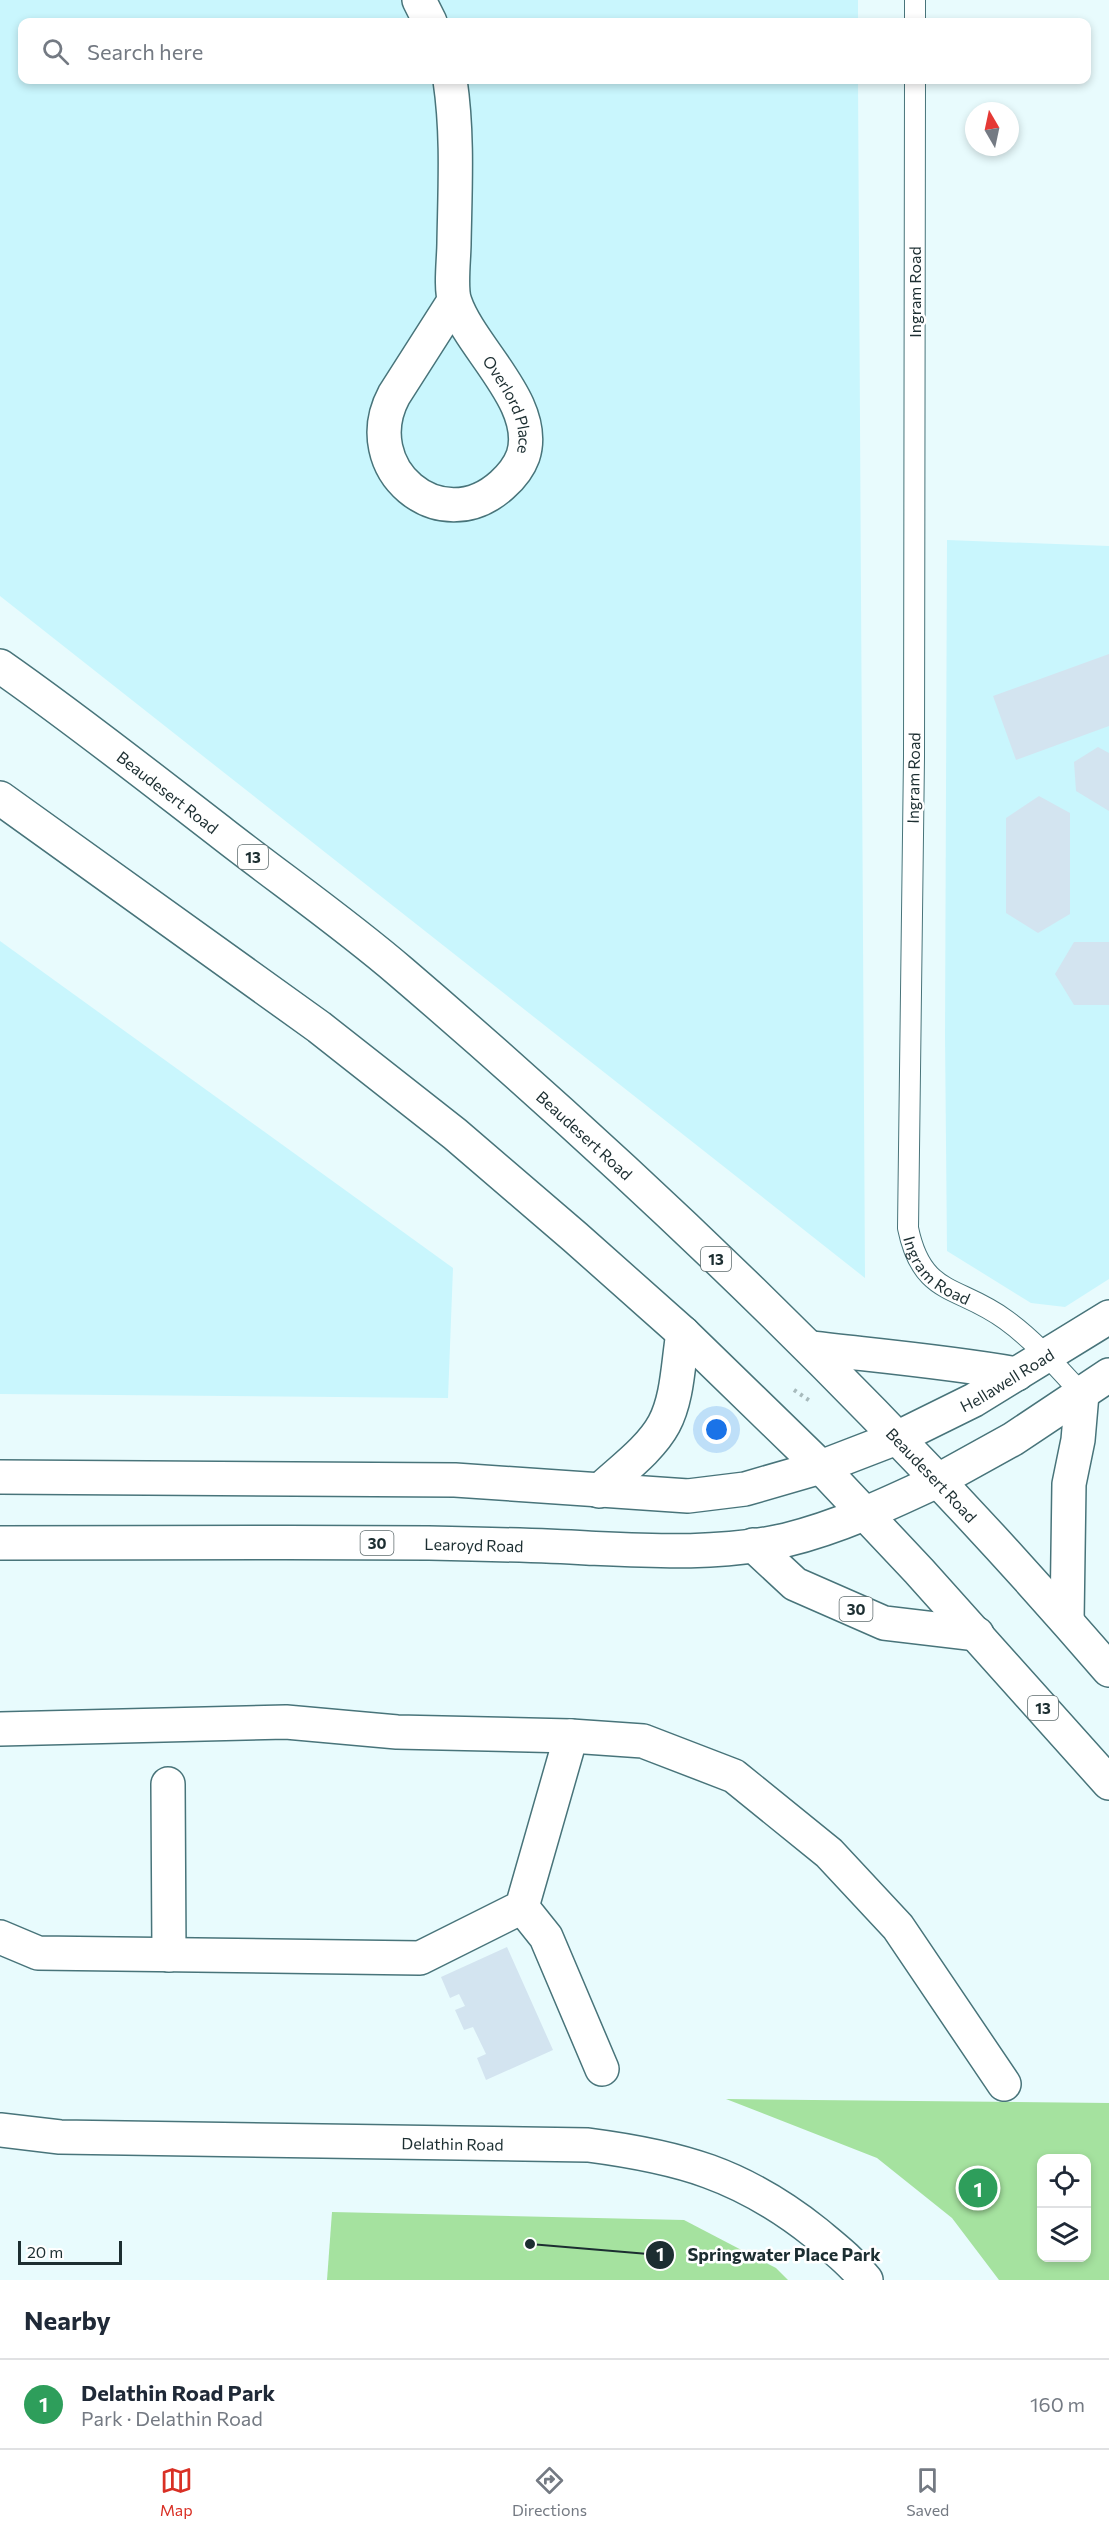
<!DOCTYPE html>
<meta charset="utf-8">
<style>
body{margin:0;font-family:Commissioner,sans-serif;background:#f2f2f3;color:#1f2937}
.controls{position:absolute;right:18px;bottom:18px;display:grid;overflow:hidden;border-radius:12px;box-shadow:0 3px 9px #0003}
.controls button{width:54px;height:54px;display:grid;place-items:center;padding:0;border:0;border-bottom:2px solid #e0e1e3;background:#fff;color:#1f2937;font:30px sans-serif}
.compass{position:absolute;left:965px;top:102px;width:54px;height:54px;border-radius:50%;background:#fff;box-shadow:0 3px 9px #0003;rotate:351deg}
.scale{position:absolute;left:18px;bottom:15px;width:104px;box-sizing:border-box;padding-left:6px;border:3px solid #1c2e31;border-top:0;font-size:16px;line-height:21px;white-space:nowrap;color:#1c2e31;-webkit-text-stroke:4px #fff;paint-order:stroke}
.you{position:absolute;left:717px;top:1430px;width:21px;height:21px;margin:-15px;border:4px solid #fff;border-radius:50%;background:#1a73e8;box-shadow:0 0 0 9px #1a73e833}
.badge{display:grid;place-items:center;width:39px;height:39px;border-radius:50%;background:#d93025;color:#fff;font-size:20px;font-weight:700}
.pin{position:absolute;translate:-50% -50%;border:3px solid #fff;box-shadow:0 2px 6px #0006}
.list{margin:0;padding:0;list-style:none}
h2{display:flex;justify-content:space-between;align-items:center;height:78px;margin:0;padding:0 24px;font-size:26px}
h2 small{font-size:20px;font-weight:400;color:#747a83}
.list li{display:grid;grid-template-columns:39px 1fr auto;gap:18px;align-items:center;box-sizing:border-box;height:90px;padding:0 24px;border-top:2px solid #e0e1e3}
.list b{display:block;font-size:22px;white-space:nowrap}
.list p{margin:0;font-size:20px;white-space:nowrap;color:#747a83}
.list em{font-size:20px;font-style:normal;color:#747a83}
.icon{flex:none;width:33px;height:33px;fill:none;stroke:currentColor;stroke-width:2;stroke-linecap:round;stroke-linejoin:round}
.map{position:relative;flex:none;width:1109px;height:2280px;overflow:hidden}
.search{position:absolute;background:#fff;box-shadow:0 3px 9px #0003;left:18px;right:18px;top:18px;height:66px;display:flex;align-items:center;gap:15px;box-sizing:border-box;padding:0 21px;border-radius:12px;color:#747a83;font-size:22px}
.sheet{height:168px;background:#fff}
nav{display:flex;justify-content:space-around;align-items:center;box-sizing:border-box;height:84px;border-top:2px solid #e0e1e3;background:#fff;font-size:16px;color:#747a83}
nav a{display:grid;justify-items:center;gap:3px}
nav .on{color:#d93025}
.map>svg:first-child{display:block}
</style>
<div class="map">
<svg width="1109" height="2280" viewBox="0 0 1109 2280">
<rect width="100%" height="100%" fill="#e8fbfd"/>
<!-- built -->
<g fill="#c9f6fd">
<path d="M0,0H858V22H22V80H858L865,1278L0,596Z"/>
<path d="M947,540L1109,546V1279L1065,1307L1031,1303L947,1251L945,1036Z"/>
<path d="M0,941L453,1268L448,1398L0,1394Z"/>
</g>
<!-- green -->
<g fill="#a5e29f" fill-rule="evenodd">
<path d="M726,2099L1109,2103V2280H999L952,2218L877,2158ZM1042,2158H1086V2258H1042Z"/>
<path d="M332,2212L684,2220L776,2268L788,2280H327Z"/>
</g>
<!-- building -->
<g fill="#d3e4f0">
<path d="M1109,654V726L1016,760L993,696Z"/>
<path d="M1098,747L1109,753V811L1076,791L1074,762Z"/>
<path d="M1039,796L1070,813V914L1038,933L1006,913V818Z"/>
<path d="M1074,942H1109V1005H1074L1055,974Z"/>
<path d="M507,1947L553,2050L486,2080L477,2058L486,2054L473,2027L464,2030L455,2010L465,2006L459,1994L450,1998L441,1977Z"/>
</g>
<g fill="none" stroke-linecap="round" stroke-linejoin="round">
<!-- service casing -->
<g stroke="#48747a" stroke-width="22">
<g id="service">
<path d="M915,22V0"/>
<path id="s1" d="M915,80L914,757L908,1228C922,1297 959,1285 1006,1320C1035,1341 1058,1368 1082,1394"/>
</g>
</g>
<!-- minor casing -->
<g stroke="#48747a" stroke-width="36">
<g id="minor">
<path d="M419,0L430,22"/>
<path id="s2" d="M450,80C458,134 455,188 454,243C454,258 450,289 455,302C471,349 540,404 523,456C519,467 511,477 502,485C440,541 355,468 394,395L454,301"/>
<path d="M0,1729L286,1722L397,1732L571,1736L643,1741L734,1776L829,1853L898,1927L1004,2084"/>
<path d="M168,1784L169,1955"/>
<path d="M522,1907L546,1937L602,2069"/>
<path d="M0,1937L38,1953L420,1958L522,1907L571,1736"/>
<path id="s3" d="M0,2130L60,2137L588,2145C680,2157 742,2174 816,2233C834,2248 851,2261 866,2280"/>
</g>
</g>
<!-- tertiary casing -->
<g stroke="#48747a" stroke-width="36">
<g id="tertiary">
<path id="s4" d="M899,1437L974,1400L1109,1317"/>
<path d="M937,1481L1013,1439L1109,1375"/>
</g>
</g>
<!-- primary casing -->
<g stroke="#48747a" stroke-width="36">
<g id="primary">
<path d="M0,1477L455,1480L688,1496L745,1489L821,1467L899,1437"/>
<path id="s5" d="M0,1543C143,1543 286,1542 429,1543C482,1544 534,1545 587,1548C652,1551 721,1555 786,1540C839,1527 888,1504 937,1481"/>
</g>
</g>
<!-- trunk casing -->
<g stroke="#48747a" stroke-width="36">
<g id="trunk">
<path id="s6" d="M0,666C76,719 149,777 223,834C282,880 344,923 401,972C653,1188 893,1419 1109,1670"/>
<path d="M0,798L319,1027L455,1134L575,1237L683,1333L821,1467L919,1571L1109,1783"/>
<path d="M811,1348C880,1356 949,1362 1017,1374"/>
<path d="M599,1491C620,1471 650,1450 664,1424C678,1398 678,1362 683,1333"/>
<path d="M753,1545L795,1584L884,1623L977,1634"/>
<path d="M1067,1621L1069,1484L1078,1440L1082,1394"/>
</g>
</g>
<!-- path -->
<path stroke="#a7babc" stroke-width="4" stroke-dasharray="3 4.5" stroke-linecap="butt" d="M794,1390L810,1401"/>
<!-- service -->
<use href="#service" stroke="#fff" stroke-width="20"/>
<!-- minor -->
<use href="#minor" stroke="#fff" stroke-width="33"/>
<!-- tertiary -->
<use href="#tertiary" stroke="#fff" stroke-width="33"/>
<!-- primary -->
<use href="#primary" stroke="#fff" stroke-width="33"/>
<!-- trunk -->
<use href="#trunk" stroke="#fff" stroke-width="33"/>
</g>
<g text-anchor="middle" dominant-baseline="central" stroke-width="5" stroke-linejoin="round" paint-order="stroke">
<!-- shield labels -->
<g fill="#fff" stroke="#606d6f" stroke-width="1.5">
<rect x="238" y="845" width="30" height="24" rx="4.5"/>
<rect x="701" y="1247" width="30" height="24" rx="4.5"/>
<rect x="360.5" y="1531" width="33" height="24" rx="4.5"/>
<rect x="839.5" y="1597" width="33" height="24" rx="4.5"/>
<rect x="1028" y="1696" width="30" height="24" rx="4.5"/>
</g>
<g font-size="15" font-weight="bold" fill="#1c2e31">
<text x="253" y="857">13</text>
<text x="716" y="1259">13</text>
<text x="377" y="1543">30</text>
<text x="856" y="1609">30</text>
<text x="1043" y="1708">13</text>
</g>
<!-- street labels -->
<g font-size="16" fill="#1c2e31" stroke="#fff">
<text transform="translate(914 292) rotate(-90)">Ingram Road</text>
<text stroke="none"><textPath href="#s2" startOffset="340">Overlord Place</textPath></text>
<text transform="translate(913 778) rotate(-89)">Ingram Road</text>
<text stroke="none"><textPath href="#s6" startOffset="210">Beaudesert Road</textPath></text>
<text stroke="none"><textPath href="#s6" startOffset="750">Beaudesert Road</textPath></text>
<text stroke="none"><textPath href="#s1" startOffset="1202">Ingram Road</textPath></text>
<text stroke="none"><textPath href="#s4" startOffset="122">Hellawell Road</textPath></text>
<text stroke="none"><textPath href="#s6" startOffset="1236">Beaudesert Road</textPath></text>
<text stroke="none"><textPath href="#s5" startOffset="474">Learoyd Road</textPath></text>
<text stroke="none"><textPath href="#s3" startOffset="453">Delathin Road</textPath></text>
</g>
</g>
<!-- callouts -->
<path fill="none" stroke="#1c2e31" stroke-width="2" d="M530 2244L660 2255"/>
<g fill="#1c2e31" stroke="#fff" stroke-width="2">
<circle cx="530" cy="2244" r="6"/>
<circle cx="660" cy="2255" r="15"/>
</g>
<g font-size="18" text-anchor="middle" font-weight="bold" fill="#fff">
<text x="660" y="2261">1</text>
</g>
<g font-size="18" text-anchor="middle" font-weight="bold" fill="#1c2e31" stroke="#fff" stroke-width="5" stroke-linejoin="round" paint-order="stroke">
<text x="784" y="2261">Springwater Place Park</text>
</g>
</svg>
<div class="controls">
<button><svg class="icon" aria-label="locate" viewBox="0 0 24 24"><circle cx="12" cy="12" r="6"/><path d="M12 2v4M12 18v4M2 12h4M18 12h4"/></svg></button>
<button><svg class="icon" aria-label="layers" viewBox="0 0 24 24"><path d="M12 4l9 5-9 5-9-5zM3 14l9 5 9-5"/></svg></button>
</div>
<svg class="compass" viewBox="-18 -18 36 36"><path d="M0-13l5 13h-10z" fill="#e53935"/><path d="M0 13l5-13h-10z" fill="#747a83"/></svg>
<div class="scale">20 m</div>
<div class="you"></div>
<div class="pin badge" style="left:978px;top:2188px;background:#2e9e5b">1</div>
<div class="search"><svg class="icon" aria-label="search" viewBox="0 0 24 24"><circle cx="10" cy="10" r="6"/><path d="M15 15l6 6"/></svg>Search here</div>
</div>
<section class="sheet">
<h2>Nearby<small></small></h2>
<ul class="list">
<li><span class="badge" style="background:#2e9e5b">1</span><div><b>Delathin Road Park</b><p>Park · Delathin Road</p></div><em>160 m</em></li>
</ul>
</section>
<nav>
<a class="on"><svg class="icon" aria-label="map" viewBox="0 0 24 24"><path d="M3 6l6-2 6 2 6-2v14l-6 2-6-2-6 2zM9 4v14M15 6v14"/></svg>Map</a>
<a><svg class="icon" aria-label="directions" viewBox="0 0 24 24"><path d="M12 3l9 9-9 9-9-9zM9 14v-3h6M13 9l2 2-2 2"/></svg>Directions</a>
<a><svg class="icon" aria-label="saved" viewBox="0 0 24 24"><path d="M7 4h10v16l-5-4-5 4z"/></svg>Saved</a>
</nav>
